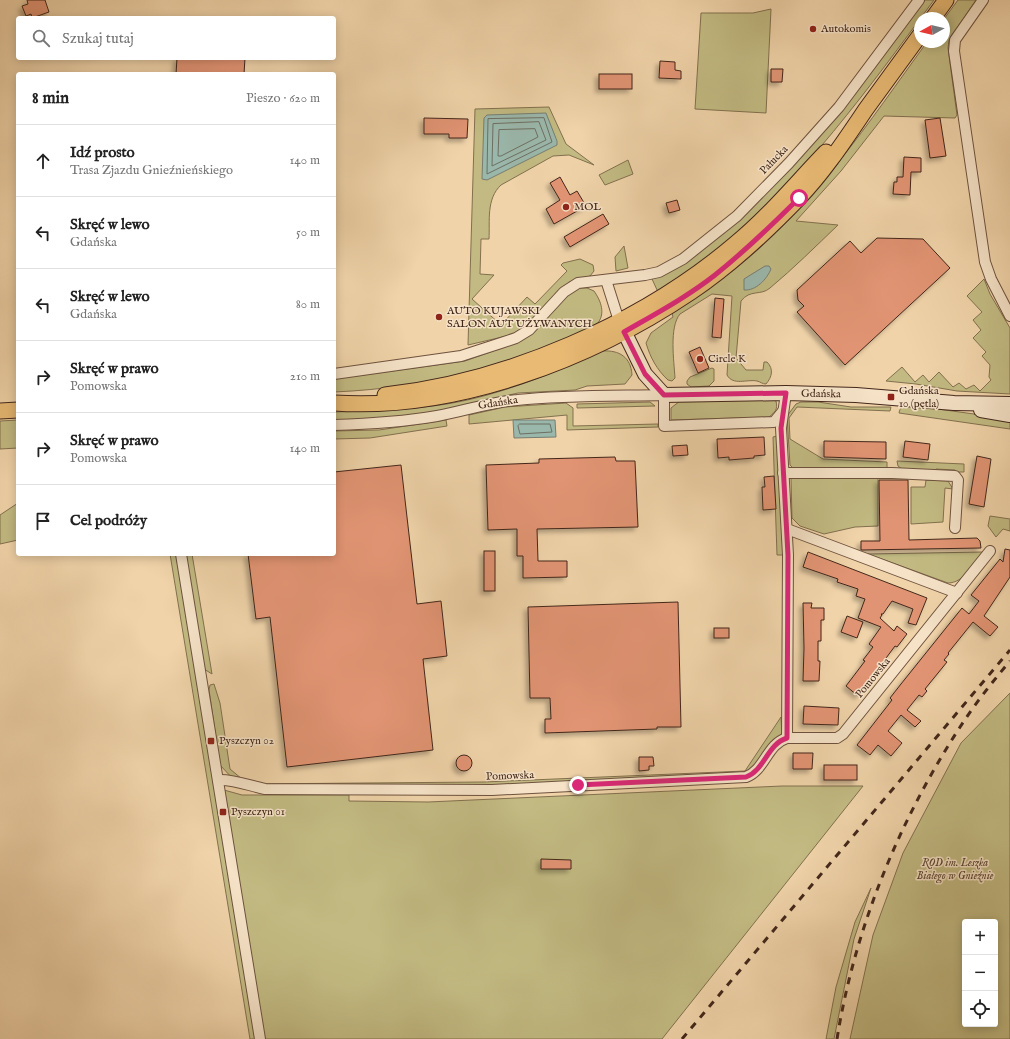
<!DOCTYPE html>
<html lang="pl">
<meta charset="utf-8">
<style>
body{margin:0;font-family:"IM FELL English",serif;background:#f6f6f6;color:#222}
.controls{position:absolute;right:12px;bottom:12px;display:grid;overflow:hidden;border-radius:4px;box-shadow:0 2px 10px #0003}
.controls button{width:36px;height:36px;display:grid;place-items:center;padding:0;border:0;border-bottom:1px solid #e0e0e0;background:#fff;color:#222;font:20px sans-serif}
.compass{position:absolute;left:914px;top:12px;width:36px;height:36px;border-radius:50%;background:#fff;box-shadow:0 2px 10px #0003;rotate:262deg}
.stop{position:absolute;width:12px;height:12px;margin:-9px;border:3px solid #db2777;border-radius:50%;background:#fff}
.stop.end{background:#db2777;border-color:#fff;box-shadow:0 1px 4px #0008}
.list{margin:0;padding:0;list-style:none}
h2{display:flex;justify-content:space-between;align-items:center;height:52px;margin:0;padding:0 16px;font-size:17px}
h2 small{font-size:13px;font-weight:400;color:#767676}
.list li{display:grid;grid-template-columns:26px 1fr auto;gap:12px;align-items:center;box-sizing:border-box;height:72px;padding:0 16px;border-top:1px solid #e0e0e0}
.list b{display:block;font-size:15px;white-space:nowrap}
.list p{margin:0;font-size:13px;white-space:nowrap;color:#767676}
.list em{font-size:13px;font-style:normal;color:#767676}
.icon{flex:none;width:22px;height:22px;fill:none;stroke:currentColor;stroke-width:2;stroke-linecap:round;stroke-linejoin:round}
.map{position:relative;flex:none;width:1010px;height:1039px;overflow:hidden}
.search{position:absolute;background:#fff;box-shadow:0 2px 10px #0003;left:16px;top:16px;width:320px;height:44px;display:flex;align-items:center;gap:10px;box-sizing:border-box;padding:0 14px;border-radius:4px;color:#767676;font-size:15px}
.panel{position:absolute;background:#fff;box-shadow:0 2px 10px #0003;left:16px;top:72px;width:320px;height:484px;border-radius:4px}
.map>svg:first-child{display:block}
</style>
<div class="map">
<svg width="1010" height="1039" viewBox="0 0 1010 1039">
<defs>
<filter id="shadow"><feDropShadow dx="-3.5" dy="3.5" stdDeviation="2" flood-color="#0004"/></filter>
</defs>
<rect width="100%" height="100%" fill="#f0d3a9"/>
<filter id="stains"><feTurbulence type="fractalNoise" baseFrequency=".005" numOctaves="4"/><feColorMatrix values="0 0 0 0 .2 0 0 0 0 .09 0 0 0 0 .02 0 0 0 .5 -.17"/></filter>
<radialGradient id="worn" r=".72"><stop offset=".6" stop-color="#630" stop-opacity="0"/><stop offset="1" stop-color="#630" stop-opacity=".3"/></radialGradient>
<!-- green -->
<g fill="#c2ba82" stroke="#82704e" fill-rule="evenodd">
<path d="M925,0H934C869,88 803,179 718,250C699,265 678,278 658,292L652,279C681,269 703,249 727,229C805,163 864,82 925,0Z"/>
<path d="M958,0H976L949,40L948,48L957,115L955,118L884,116L841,171L796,221L838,225C816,246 794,268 770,288C761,296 750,289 741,301L736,358L746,370H763L764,362H767C774,369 772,377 766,384C762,384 761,382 757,381C747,379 733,386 727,375L732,296L712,294L680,314C669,327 674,361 675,378L672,381L668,380C657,370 650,357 646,343L651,333L673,317L672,313C692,298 715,285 734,270C813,207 869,122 927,42H944V19Z"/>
<path d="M771,9L766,113L695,109L701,13H753Z"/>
<path d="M549,107L566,144L594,165L569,155L553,156L501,185C486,199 490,221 489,239H481L480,274L494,275L472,299L501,325L527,297L535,304L567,271L561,265L563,263L580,259L593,265L594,271L590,276L569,282L527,325L511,335L468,345L475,109Z"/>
<path d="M628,160L633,174L605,185L599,175Z"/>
<path d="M624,246L628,268L616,271L615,257Z"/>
<path d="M984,279L990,294L1010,328V394L957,391L916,384L886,381L902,367L915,382L923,375L929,382L939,372L953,387L959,383L966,389L974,385L980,391L991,380L989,377L990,365L982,356L986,352L973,338L981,330L973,320L982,312L967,296Z"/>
<path d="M579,288H587L594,291C601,301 606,314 597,324C587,335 556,344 542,349C521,356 500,364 478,370C431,383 382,390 334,392V379L465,361L515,343L570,293Z"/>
<path d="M603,351C619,350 631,357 632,375L625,384L587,386L575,390L518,393L433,412L378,419L334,420V412C372,411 409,410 447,404C501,395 553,373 603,351Z"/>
<path d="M712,368L714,369V381L709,386L691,387L687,384V381L690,377Z"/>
<path d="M773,400L776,401C778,410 775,412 769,417L671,420V408L680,401Z"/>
<path d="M650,402L655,406L577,408V404Z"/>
<path d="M801,402H818L851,407H891L890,411L797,407L789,418L790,439L823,459L887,462V469L793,468L790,465L787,416L796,404Z"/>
<path d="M566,403L573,408V426L658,424V427L567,430V415L469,424V415L505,407Z"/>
<path d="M909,405L1010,419V429L899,413C900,407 903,406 909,405Z"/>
<path d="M18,420V448L0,449V421Z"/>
<path d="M446,420L447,426L370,438L334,439V431L379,430Z"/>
<path d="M777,436L783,555H777L773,437Z"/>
<path d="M897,461L964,464V472H955V470L936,469V471L902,469L898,466Z"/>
<path d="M791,478H878V526L855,527L824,534L800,526L792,518Z"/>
<path d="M926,480L948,481L953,489L945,488L943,522L911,524V487H925Z"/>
<path d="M18,503V540L0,544V515Z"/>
<path d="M990,516L1010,519V531L1003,529L996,537L988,526Z"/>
<path d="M983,552C974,563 964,583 948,583L868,554Z"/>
<path d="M170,554H176L255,1039H250Z"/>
<path d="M186,554H192L212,674L204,669Z"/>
<path d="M214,684L220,703L230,769L248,784L484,782L745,771L781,717L782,735L772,742L752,771L745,774L471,787L249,786L234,780L220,765L209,690L210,685Z"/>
<path d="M1010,693V1039H850L873,935L903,853L961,743ZM965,922H995V1024H965Z"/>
<path d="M782,786H863L662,1039H264L224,790L242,795H349V801L428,802Z"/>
<path d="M871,888L854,939L834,1039H826L836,987L855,922Z"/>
</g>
<!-- water -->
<g fill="#9ab7ab" stroke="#777d71">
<path d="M546,113L557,141V145L487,180L482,179L484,118L487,115Z"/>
<path d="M765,266H769L771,269C767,279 756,291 744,290V279Z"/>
<path d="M513,420H555L556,437L514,438Z"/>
</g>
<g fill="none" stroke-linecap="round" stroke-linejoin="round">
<!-- shore -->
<g stroke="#6e6f62" stroke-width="1">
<path d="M544,118L552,142L487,174L488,119Z"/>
<path d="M539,122L546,140L492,166L493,124Z"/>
<path d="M535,129L538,137L501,156H498L499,130Z"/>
<path d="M520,424H550L552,432L520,434L518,426Z"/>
</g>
</g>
<!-- building -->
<g fill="#e19473" stroke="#43271a" filter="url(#shadow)">
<path d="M27,0H45L49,12L32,18L31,14L26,16L22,6L28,4Z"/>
<path d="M177,58H245L244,74H176Z"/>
<path d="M660,61L675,62V70L681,71V79L659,78Z"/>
<path d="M771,69H783L782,82H771Z"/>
<rect x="599" y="74" width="33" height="15"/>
<path d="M424,118L468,119L467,138H449V134H424Z"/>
<path d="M940,118L946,156L930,158L925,120Z"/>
<path d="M904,157L921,158V172H911L910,195L893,194L894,182H897V177H903Z"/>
<path d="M560,177L570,195L577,191L586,206L554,224L546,209L560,200L550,183Z"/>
<path d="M677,200L680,210L669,213L666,203Z"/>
<path d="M603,214L609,224L570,247L564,237Z"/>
<path d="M877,238L923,239L950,268L845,365L797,312L804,306L798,300L797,290L850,241L861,253Z"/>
<path d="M715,298L724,299L721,338L712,337Z"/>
<path d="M700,347L709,368L698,373L689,352Z"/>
<path d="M764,437L765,455L754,456V458L729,460V457L718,458L717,439Z"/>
<path d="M824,441L886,442V459L824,457Z"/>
<path d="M905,441L930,444L928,460L903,457Z"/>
<path d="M687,445L688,455L673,456L672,446Z"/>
<path d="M977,456L991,459L984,507L969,504Z"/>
<path d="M615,457L616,461H635L638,527L537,529L538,561H567V577L523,578V556H517V529L488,530L486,465L539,463V459Z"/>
<path d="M401,465L417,604L441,601L447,656L423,659L433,750L287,767L270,617L256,619L248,554H334V472Z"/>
<path d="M774,476L776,509L763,510L762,487H765L764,477Z"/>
<path d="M879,480H908L909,540L977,538L980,541L981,548L861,550V541H880Z"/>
<path d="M1005,549L1010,550V577L984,616L998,627L990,636L973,622L948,653L949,654L944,660L947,662L925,689L927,691L922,697L919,695L907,710L921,721L915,727L901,715L888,731L902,743L891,756L878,745L870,755L857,745L892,700L890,698L901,684L962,608L969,614L979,601L971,595L1000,559L1003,562Z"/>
<rect x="484" y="551" width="11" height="40"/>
<path d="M808,552L927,598L916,625L908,623L913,609L892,601L883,614H881L882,615L880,618L894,631L897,626L907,634L897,647L895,646L858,696L846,686L865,661L863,660L873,647L869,644L881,627L858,618L865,599L856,596L858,589L837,582L838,579L803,567Z"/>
<path d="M678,602L681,727H657V729L545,733V719H551L550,698H530L528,607Z"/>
<path d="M803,603H812L811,608H824V620H821V641H818V661H820L819,681H803L804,648Z"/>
<path d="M847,616L863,622L857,638L841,632Z"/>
<rect x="714" y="628" width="15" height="10"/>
<path d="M804,706L839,708L838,725L803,724Z"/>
<path d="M793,753H813L812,769H793Z"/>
<circle cx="464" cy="763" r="8"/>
<path d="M639,757H653L654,766H649V770L639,771Z"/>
<rect x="824" y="765" width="33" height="15"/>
<path d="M541,859L571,860V869H541Z"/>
</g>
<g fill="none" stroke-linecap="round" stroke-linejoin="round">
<!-- street casing -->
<g stroke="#6e523e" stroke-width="12">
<g id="street">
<path d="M983,0L955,40L954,51L985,262L991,279L1010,316"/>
<path d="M606,280L619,321"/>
<path d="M334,374L461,356L501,343L516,338L529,330L564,292L578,283L645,275L659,272L683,259L737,216L789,163L839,107L919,0"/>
<path d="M786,393L781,428L788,555L787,738H837L843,734L990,551"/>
<path d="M334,425C369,424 402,422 437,416C464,411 490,402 517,400C566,395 615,396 664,395V426L774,422L783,411"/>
<path d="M783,473H892L955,476L958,480L955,528"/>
<path d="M787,529L957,593"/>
<path d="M181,554L260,1039"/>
<path d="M218,780C234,779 250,786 265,789L492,790L746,777C765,770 767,744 787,738"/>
</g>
</g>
<!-- secondary casing -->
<g stroke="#43271a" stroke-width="16">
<g id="secondary">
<path d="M619,321L645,374L664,395L786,393L856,395L954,403L1010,404"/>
<path d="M981,410L1010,415"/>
</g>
</g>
<!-- primary casing -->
<g stroke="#43271a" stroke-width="17">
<g id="primary">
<path d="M933,18L946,0"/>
<path d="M385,395C507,382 642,323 735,244C769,216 796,183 826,152"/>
<path d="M334,403C456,411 590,360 691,292C730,266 765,233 798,199C824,172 845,140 866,109C884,84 902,60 920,35"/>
<path d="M0,411L18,410"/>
</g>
</g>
<!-- street -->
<use href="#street" stroke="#f5e2c7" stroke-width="10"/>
<!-- secondary -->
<use href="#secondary" stroke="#f5e2c7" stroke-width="14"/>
<!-- primary -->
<use href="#primary" stroke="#e8ba74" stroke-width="15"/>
<!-- rail -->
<g stroke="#43271a" stroke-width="3" stroke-dasharray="7 7" stroke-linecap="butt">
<path d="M682,1039L1010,650"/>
<path d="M837,1039C855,926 901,816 964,721C978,700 994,680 1010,661"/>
</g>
</g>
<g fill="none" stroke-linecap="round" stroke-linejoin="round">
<!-- route -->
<path stroke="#db2777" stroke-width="5" d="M578,785L746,777C765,770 767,744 787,738L788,555L781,428L786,393L664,395L645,374L624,332C655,314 687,297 715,275C745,251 772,225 799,198"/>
</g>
<!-- markers -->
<g fill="#8f2418" stroke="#f5e2c7" stroke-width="1.5">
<circle cx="813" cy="29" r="4"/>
<circle cx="566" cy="207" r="4"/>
<circle cx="439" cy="317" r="4"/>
<circle cx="700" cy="359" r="4"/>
<rect x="887" y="393" width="8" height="8" rx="2"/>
<rect x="207" y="737" width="8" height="8" rx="2"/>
<rect x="219" y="808" width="8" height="8" rx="2"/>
</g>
<g text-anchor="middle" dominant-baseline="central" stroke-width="3" stroke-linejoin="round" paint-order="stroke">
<!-- poi labels -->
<g font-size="11" fill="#43271a" stroke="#f5e2c7" text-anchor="start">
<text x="821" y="29">Autokomis</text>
<text x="574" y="207">MOL</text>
<text x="447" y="311">AUTO KUJAWSKI<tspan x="447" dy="13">SALON AUT UŻYWANYCH</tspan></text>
<text x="708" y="359">Circle K</text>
<text x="899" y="391">Gdańska<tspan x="899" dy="13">10 (pętla)</tspan></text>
<text x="219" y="741">Pyszczyn 02</text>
<text x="231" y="812">Pyszczyn 01</text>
</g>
<!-- street labels -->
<g font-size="11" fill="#43271a" stroke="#f5e2c7">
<text transform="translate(774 160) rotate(-46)">Pałucka</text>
<text transform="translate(821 394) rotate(1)">Gdańska</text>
<text transform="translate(498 403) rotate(-9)">Gdańska</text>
<text transform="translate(873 678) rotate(-51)">Pomowska</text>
<text transform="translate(510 776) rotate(-2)">Pomowska</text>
</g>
<!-- park labels -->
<g font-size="11" font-style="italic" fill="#5c442f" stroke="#f5e2c7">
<text x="955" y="863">ROD im. Leszka<tspan x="955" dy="13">Białego w Gnieźnie</tspan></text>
</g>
</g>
<rect width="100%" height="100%" filter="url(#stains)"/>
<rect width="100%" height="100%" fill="url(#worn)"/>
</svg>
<div class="controls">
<button>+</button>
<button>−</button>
<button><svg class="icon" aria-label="locate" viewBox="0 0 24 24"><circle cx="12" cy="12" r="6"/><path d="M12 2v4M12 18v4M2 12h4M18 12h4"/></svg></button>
</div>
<svg class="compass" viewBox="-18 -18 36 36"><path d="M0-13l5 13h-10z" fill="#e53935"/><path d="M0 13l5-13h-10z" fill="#767676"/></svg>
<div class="stop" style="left:799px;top:198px"></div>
<div class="stop end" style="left:578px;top:785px"></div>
<div class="search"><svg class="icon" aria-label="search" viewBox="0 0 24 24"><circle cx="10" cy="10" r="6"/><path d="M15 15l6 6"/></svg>Szukaj tutaj</div>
<section class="panel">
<h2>8 min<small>Pieszo · 620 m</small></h2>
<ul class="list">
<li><svg class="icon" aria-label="ahead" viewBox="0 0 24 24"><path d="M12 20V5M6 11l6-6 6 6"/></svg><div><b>Idź prosto</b><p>Trasa Zjazdu Gnieźnieńskiego</p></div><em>140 m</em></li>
<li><svg class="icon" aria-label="left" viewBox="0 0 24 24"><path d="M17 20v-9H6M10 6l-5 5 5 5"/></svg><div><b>Skręć w lewo</b><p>Gdańska</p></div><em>50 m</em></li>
<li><svg class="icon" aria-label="left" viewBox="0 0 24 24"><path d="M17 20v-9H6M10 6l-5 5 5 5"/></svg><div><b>Skręć w lewo</b><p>Gdańska</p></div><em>80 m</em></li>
<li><svg class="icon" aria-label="right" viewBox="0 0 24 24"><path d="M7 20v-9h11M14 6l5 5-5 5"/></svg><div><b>Skręć w prawo</b><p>Pomowska</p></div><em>210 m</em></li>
<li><svg class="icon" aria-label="right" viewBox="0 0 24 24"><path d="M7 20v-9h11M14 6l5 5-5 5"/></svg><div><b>Skręć w prawo</b><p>Pomowska</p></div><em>140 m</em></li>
<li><svg class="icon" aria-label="arrive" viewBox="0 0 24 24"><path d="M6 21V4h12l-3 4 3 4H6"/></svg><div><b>Cel podróży</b></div></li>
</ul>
</section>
</div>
